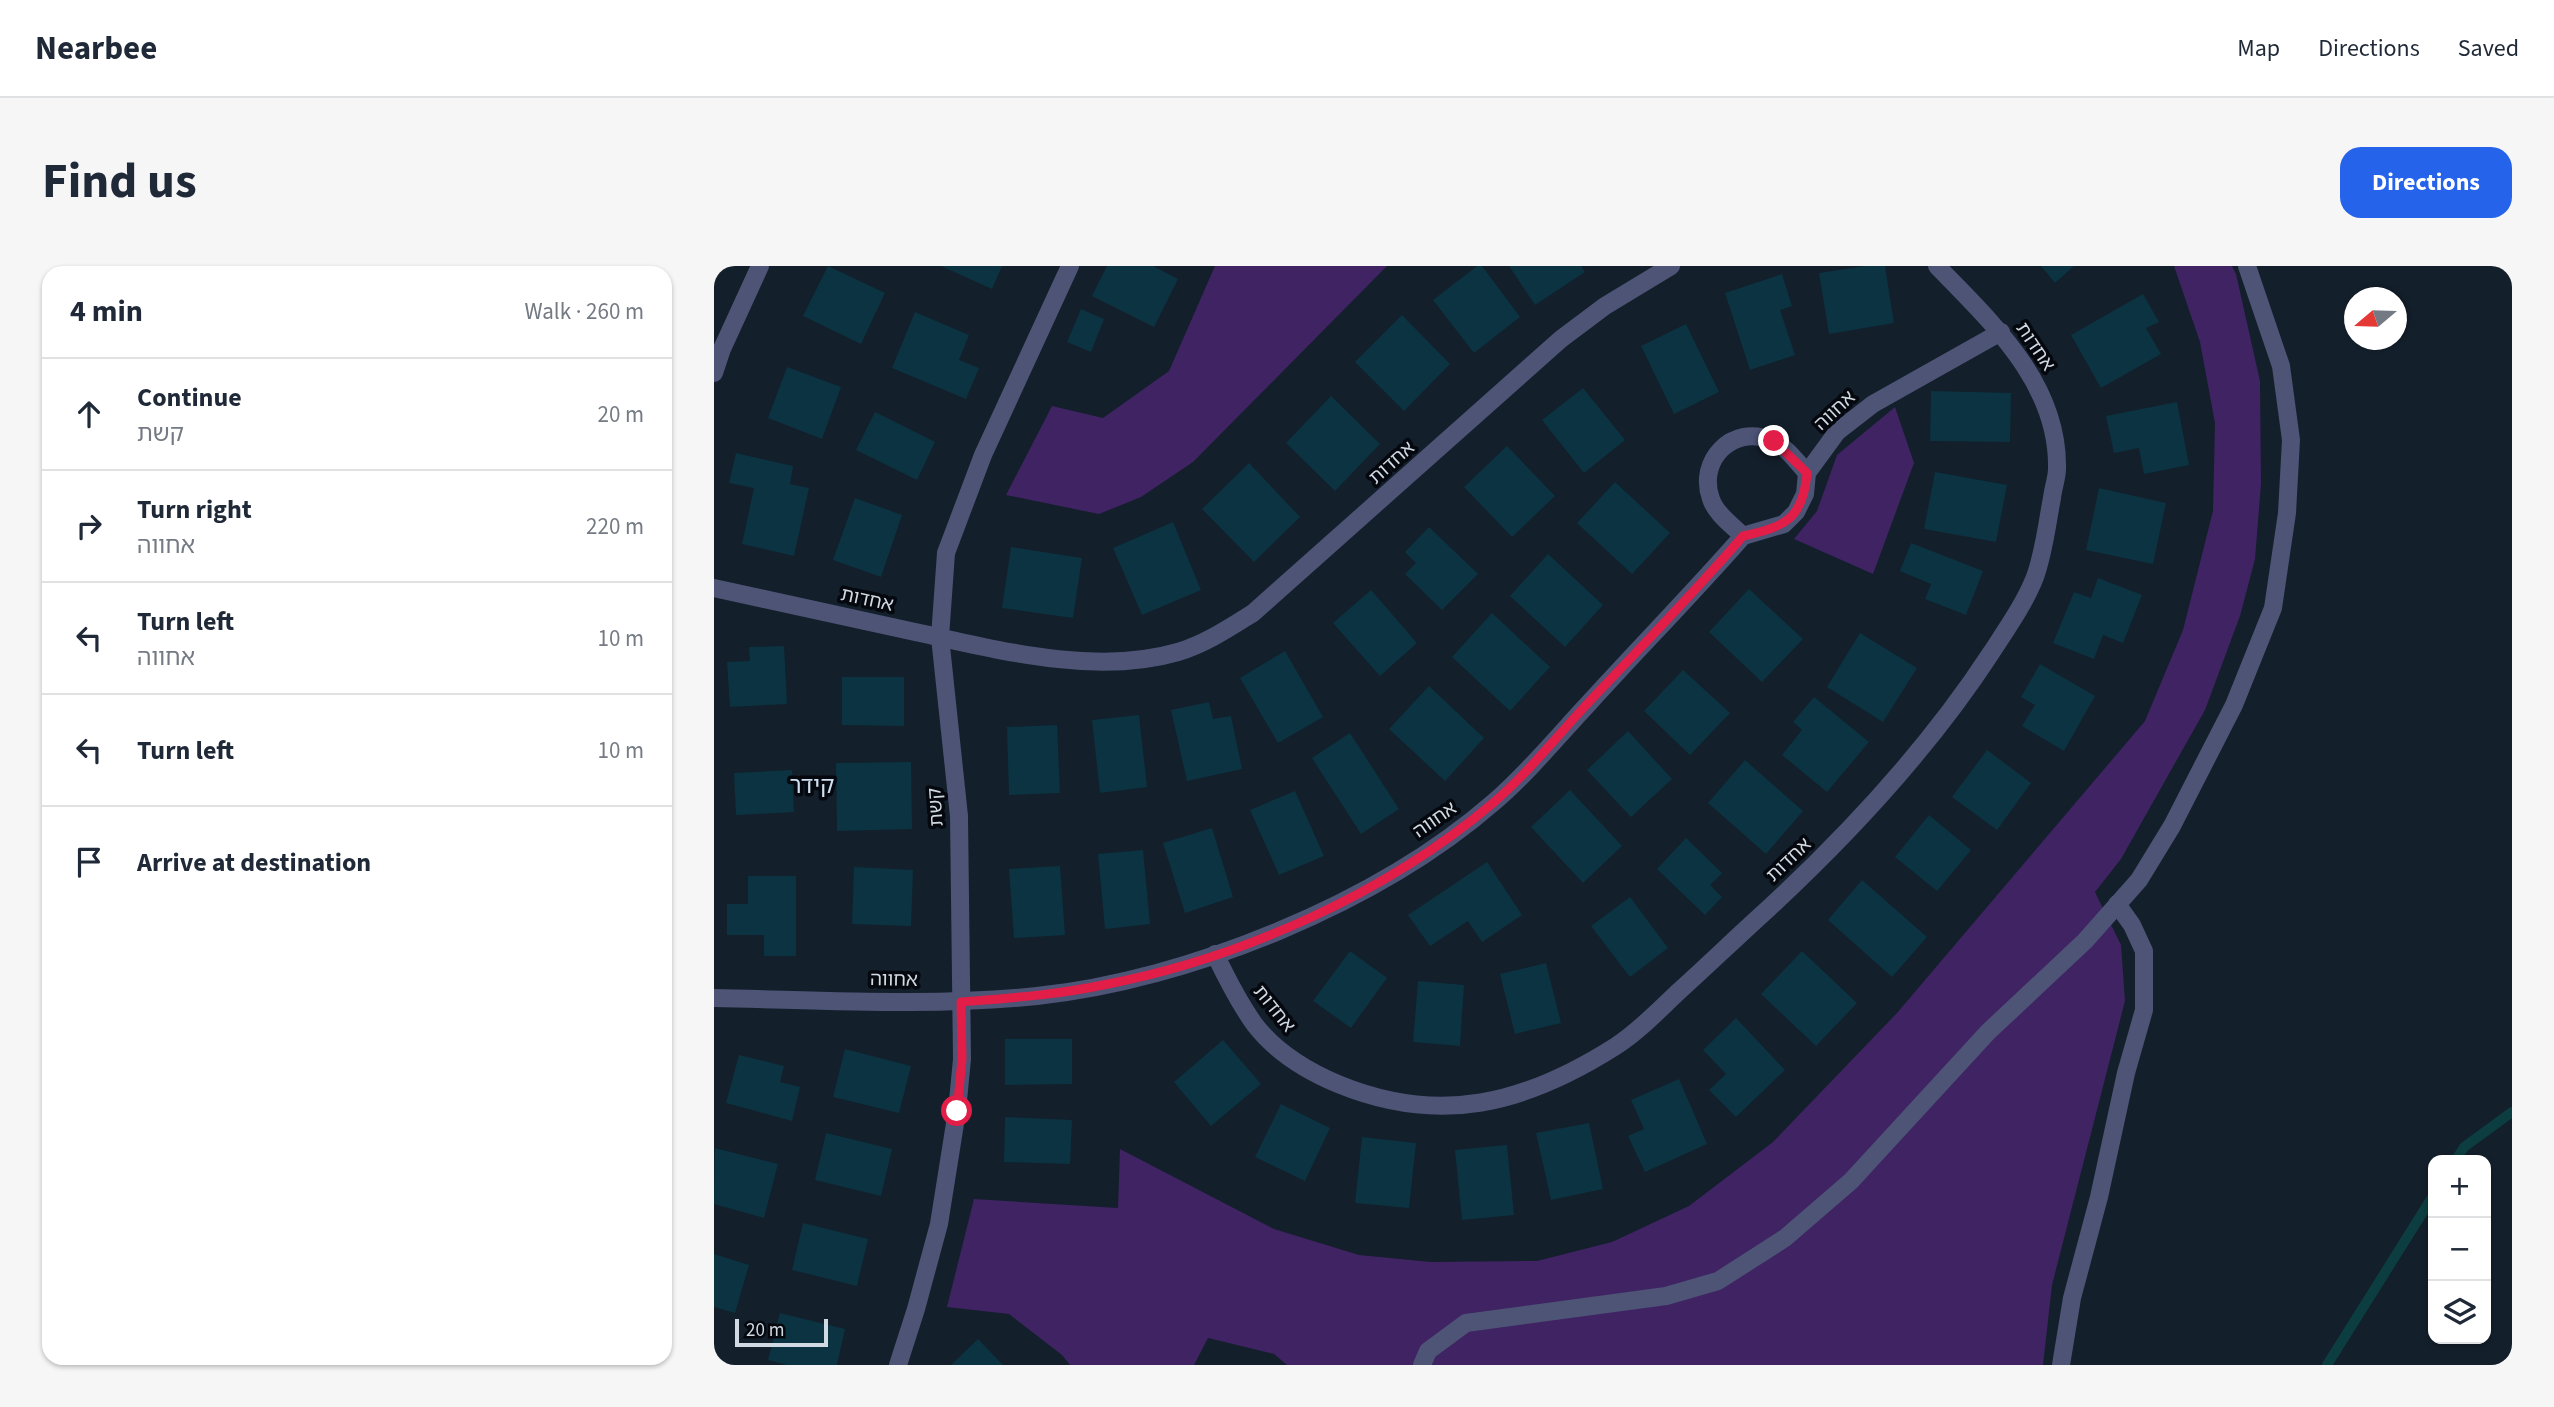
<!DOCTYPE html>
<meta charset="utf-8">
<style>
body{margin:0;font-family:"Source Sans 3","Noto Sans Hebrew",sans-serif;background:#f6f6f7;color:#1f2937}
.controls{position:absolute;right:21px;bottom:21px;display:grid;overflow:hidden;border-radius:14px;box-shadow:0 2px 5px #0004}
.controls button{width:63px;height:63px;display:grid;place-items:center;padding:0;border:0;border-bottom:2px solid #e0e1e3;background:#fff;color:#1f2937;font:35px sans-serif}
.compass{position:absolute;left:1630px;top:21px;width:63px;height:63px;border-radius:50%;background:#fff;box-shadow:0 2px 5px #0004;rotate:251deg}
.scale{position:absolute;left:21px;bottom:18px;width:93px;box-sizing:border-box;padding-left:7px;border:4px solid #d1d9e2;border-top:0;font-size:19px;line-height:24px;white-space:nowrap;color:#d1d9e2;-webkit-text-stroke:5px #05080e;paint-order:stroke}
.stop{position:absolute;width:21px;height:21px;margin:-16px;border:5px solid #e11d48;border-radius:50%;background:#fff}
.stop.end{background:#e11d48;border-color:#fff;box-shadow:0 2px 7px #0008}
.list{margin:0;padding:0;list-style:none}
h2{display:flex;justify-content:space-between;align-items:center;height:91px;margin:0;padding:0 28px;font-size:30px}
h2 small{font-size:23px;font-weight:400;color:#747a83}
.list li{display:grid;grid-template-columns:46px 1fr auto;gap:21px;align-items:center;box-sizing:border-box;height:112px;padding:0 28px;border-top:2px solid #e0e1e3}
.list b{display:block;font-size:26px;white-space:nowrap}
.list p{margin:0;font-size:23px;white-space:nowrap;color:#747a83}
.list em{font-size:23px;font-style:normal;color:#747a83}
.icon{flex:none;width:38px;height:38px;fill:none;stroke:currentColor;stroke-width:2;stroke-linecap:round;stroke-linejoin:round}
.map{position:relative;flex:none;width:1798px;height:1099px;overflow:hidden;border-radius:21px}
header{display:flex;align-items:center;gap:42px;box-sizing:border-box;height:98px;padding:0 35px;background:#fff;border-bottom:2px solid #e0e1e3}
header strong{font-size:33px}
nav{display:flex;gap:38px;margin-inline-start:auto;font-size:24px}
.intro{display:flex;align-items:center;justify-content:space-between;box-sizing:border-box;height:168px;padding:0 42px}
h1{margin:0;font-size:49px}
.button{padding:18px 32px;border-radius:21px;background:#2563eb;color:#fff;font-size:24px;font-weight:700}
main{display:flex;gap:42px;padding:0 42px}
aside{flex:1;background:#fff;border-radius:21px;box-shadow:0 2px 5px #0004}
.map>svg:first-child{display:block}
</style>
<header>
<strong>Nearbee</strong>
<nav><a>Map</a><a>Directions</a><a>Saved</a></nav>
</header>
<div class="intro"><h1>Find us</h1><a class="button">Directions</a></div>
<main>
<aside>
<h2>4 min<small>Walk · 260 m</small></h2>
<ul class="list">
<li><svg class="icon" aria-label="ahead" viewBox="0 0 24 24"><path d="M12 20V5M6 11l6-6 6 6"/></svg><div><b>Continue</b><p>קשת</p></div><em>20 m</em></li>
<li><svg class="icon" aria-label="right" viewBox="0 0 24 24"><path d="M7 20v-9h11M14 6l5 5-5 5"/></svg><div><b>Turn right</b><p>אחווה</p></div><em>220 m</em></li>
<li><svg class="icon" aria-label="left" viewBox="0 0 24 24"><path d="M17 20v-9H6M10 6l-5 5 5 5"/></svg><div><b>Turn left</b><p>אחווה</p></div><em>10 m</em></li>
<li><svg class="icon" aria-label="left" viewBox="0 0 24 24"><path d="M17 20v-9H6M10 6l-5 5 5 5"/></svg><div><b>Turn left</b></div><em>10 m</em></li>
<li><svg class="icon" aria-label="arrive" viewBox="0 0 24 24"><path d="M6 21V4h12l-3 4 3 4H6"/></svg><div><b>Arrive at destination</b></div></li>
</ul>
</aside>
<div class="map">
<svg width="1798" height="1099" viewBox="0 0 1798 1099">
<rect width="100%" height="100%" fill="#131f2b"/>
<!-- green -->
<g fill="#3f2363">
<path d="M501,0H673L479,196L427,231L385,248L292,229L338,140L389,152L455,105Z"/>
<path d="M1460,0H1518L1522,8L1546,115L1547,218L1541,293L1526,350L1491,444L1407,593L1381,626L1407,679L1411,735L1338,1019L1329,1099H573L560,1088L494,1072L480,1099H356L348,1089L295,1048L233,1041L260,933L404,942L406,883L560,963L645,989L717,996L823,995L898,976L975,940L1059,876L1183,747L1431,455L1469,364L1499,245L1501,157L1486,76Z"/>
<path d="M1181,141L1200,197L1159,308L1080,273L1103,245L1123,189Z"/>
</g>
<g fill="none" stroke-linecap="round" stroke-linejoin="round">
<!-- stream -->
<g stroke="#0c3d40" stroke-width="10">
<path d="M1742,894L1750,881L1798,846"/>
<path d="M1613,1099L1719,930"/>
</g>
</g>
<!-- building -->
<g fill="#0b3341">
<path d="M114,0L171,27L147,78L89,50Z"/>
<path d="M227,0H288L278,23Z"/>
<path d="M393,0H439L464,13L440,61L378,30Z"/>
<path d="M763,0H768L806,51L760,87L719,34Z"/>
<path d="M795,0H867L871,6L821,39Z"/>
<path d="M1151,0H1171L1180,57L1115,68L1105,7Z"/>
<path d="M1327,0H1360L1341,17Z"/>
<path d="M1068,8L1078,40L1066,44L1081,89L1036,104L1011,27Z"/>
<path d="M1429,28L1445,56L1432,62L1447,88L1387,122L1357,69Z"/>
<path d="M367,43L390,53L377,86L353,76Z"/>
<path d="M201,46L255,69L245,94L265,102L252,133L178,102Z"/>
<path d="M688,49L736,98L690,145L641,96Z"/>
<path d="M972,58L1005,126L960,148L927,80Z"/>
<path d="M73,101L127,121L108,173L54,152Z"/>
<path d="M869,122L911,174L870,207L828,154Z"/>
<path d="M1217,125L1297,127L1296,176L1216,175Z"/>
<path d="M617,130L666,178L621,225L572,177Z"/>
<path d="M1463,136L1475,199L1430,208L1425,182L1400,187L1392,150Z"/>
<path d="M161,146L221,176L203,214L142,184Z"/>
<path d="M793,180L841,230L798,271L750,221Z"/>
<path d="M22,187L79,200L76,218L95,222L80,290L28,278L40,222L15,217Z"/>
<path d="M535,197L586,251L540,296L488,243Z"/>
<path d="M1221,206L1293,219L1282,276L1210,263Z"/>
<path d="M901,216L956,267L918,308L863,257Z"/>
<path d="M1385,222L1452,237L1439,298L1372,284Z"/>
<path d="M141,232L188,249L167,311L119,294Z"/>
<path d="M459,256L487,324L428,349L399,282Z"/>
<path d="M715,261L764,308L728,344L691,308L702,297L691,286Z"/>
<path d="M1197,277L1269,305L1252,349L1211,333L1217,318L1186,305Z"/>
<path d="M297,281L368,292L359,352L288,342Z"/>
<path d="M834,288L889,339L851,381L796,330Z"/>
<path d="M1384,312L1428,329L1409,377L1389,369L1380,393L1339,377L1360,326L1377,332Z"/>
<path d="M1035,323L1089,373L1048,416L995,366Z"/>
<path d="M657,324L703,377L666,410L619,357Z"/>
<path d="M778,347L836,401L796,445L738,391Z"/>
<path d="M1146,367L1203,402L1169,456L1113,421Z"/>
<path d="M70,380L73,438L16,441L13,396L36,395L35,381Z"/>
<path d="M571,385L609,451L564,477L526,412Z"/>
<path d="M1326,398L1381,430L1350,485L1308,460L1321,439L1307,431Z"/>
<path d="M969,404L1016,447L976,489L930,445Z"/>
<path d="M128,411H190V460L128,459Z"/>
<path d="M715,420L770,472L731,515L675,463Z"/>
<path d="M1100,431L1155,476L1113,526L1068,489L1088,464L1079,456Z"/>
<path d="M495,436L499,453L517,450L528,503L473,515L457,444Z"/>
<path d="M425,449L433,521L386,527L378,454Z"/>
<path d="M343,459L346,527L295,529L293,461Z"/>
<path d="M914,465L958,513L917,551L873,504Z"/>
<path d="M636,467L685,543L647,568L598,492Z"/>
<path d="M1273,484L1317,517L1283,564L1238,531Z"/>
<path d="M1031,494L1089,545L1052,588L994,537Z"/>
<path d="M197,496L198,563L123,565L122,497Z"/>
<path d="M78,504L80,546L22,549L20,507Z"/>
<path d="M856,524L908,580L869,617L817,561Z"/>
<path d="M581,525L610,590L565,609L536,544Z"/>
<path d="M1215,549L1257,584L1223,625L1181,591Z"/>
<path d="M498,562L519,631L471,647L449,577Z"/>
<path d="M972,572L1008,607L996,619L1008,631L991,649L943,603Z"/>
<path d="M429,584L436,658L391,663L384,588Z"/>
<path d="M773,596L808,649L768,676L754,655L716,680L694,649Z"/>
<path d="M346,600L351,669L300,672L295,603Z"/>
<path d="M140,601L199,604L197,660L138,658Z"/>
<path d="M34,610H82V690H50V669H13V638H34Z"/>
<path d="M1148,614L1213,671L1178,711L1114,654Z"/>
<path d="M916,631L954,682L916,711L877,660Z"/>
<path d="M636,685L673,712L637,762L599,735Z"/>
<path d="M1088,685L1143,737L1102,780L1047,728Z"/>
<path d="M832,697L847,757L801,768L786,708Z"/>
<path d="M704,715L750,719L746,780L699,776Z"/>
<path d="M1022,752L1071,804L1022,851L995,824L1012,808L989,784Z"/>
<path d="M291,773H358V818L291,819Z"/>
<path d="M509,774L547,818L497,860L460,816Z"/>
<path d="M131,783L197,800L185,847L119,831Z"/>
<path d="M25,789L70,800L66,816L86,821L78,855L12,837Z"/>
<path d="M965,813L993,878L931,906L914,870L930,863L917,834Z"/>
<path d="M567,838L616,862L591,915L541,891Z"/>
<path d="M291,851L358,854L356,898L290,896Z"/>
<path d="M875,857L889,923L837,934L822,867Z"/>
<path d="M112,867L178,883L167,930L101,914Z"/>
<path d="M648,871L702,877L695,942L641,937Z"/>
<path d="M793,879L800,949L748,954L741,884Z"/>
<path d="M1,882L64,898L50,952L0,938Z"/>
<path d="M89,957L154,973L143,1020L78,1004Z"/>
<path d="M0,988L35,999L21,1047L0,1041Z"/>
<path d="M66,1047L131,1063L123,1099H73L54,1094Z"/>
<path d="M264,1073L289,1099H237Z"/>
</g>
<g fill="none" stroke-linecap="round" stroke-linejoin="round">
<!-- lane -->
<g stroke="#4d5476" stroke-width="18">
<path d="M708,1099L714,1085L752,1057L952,1030L1004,1015L1071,972L1137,915L1274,766L1371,675L1425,614L1458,560L1520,439L1559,342L1573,247L1577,174L1567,100L1533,0"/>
<path d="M1347,1099L1358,1032L1385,931L1412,807L1430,744V685L1418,659L1403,638"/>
</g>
<!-- street -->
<g stroke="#4d5476" stroke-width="18">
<path d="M0,107L8,83L46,0"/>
<path d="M1029,270C1018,259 1002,248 997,233C983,195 1018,158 1057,174C1072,180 1083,196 1093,207"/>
<path d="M0,322C64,336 128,350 192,364C276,382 379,411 464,386C491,378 515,362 539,347L847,73L891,40L957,0"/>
<path d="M501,688C513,713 525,737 541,759C562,786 593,805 624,818C726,860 811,838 902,780C924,766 944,745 963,727C994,699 1024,670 1055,642C1138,565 1215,482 1277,387C1292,364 1311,337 1321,311C1330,286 1333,258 1338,232C1339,222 1343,212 1343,203C1345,117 1277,56 1223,0"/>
<path d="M0,732C107,734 216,741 323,730C475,714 664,637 780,536C814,507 844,470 875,437C926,381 979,327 1029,270L1070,258L1082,246L1091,228L1093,207L1123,166L1159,138L1287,66"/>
<path d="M184,1099L202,1043L225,958L243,845L248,793L245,550L226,371L232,287L269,189L356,0"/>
</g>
</g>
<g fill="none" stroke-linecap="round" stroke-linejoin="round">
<!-- route -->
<path stroke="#e11d48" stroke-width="9" d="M243,845L248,793L247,736C295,732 342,729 389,719C526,693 673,627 779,537C813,508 844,469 874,437C926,382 980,327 1029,270C1071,261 1089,253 1093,207L1060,175"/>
</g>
<g text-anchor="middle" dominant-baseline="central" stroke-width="7" stroke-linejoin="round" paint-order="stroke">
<!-- street labels -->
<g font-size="19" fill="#d1d9e2" stroke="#05080e">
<text transform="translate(1321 81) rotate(56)">אחדות</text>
<text transform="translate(1121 145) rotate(-43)">אחווה</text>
<text transform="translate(678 197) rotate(-42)">אחדות</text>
<text transform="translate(153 334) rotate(12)">אחדות</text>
<text transform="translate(222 541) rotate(-94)">קשת</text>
<text transform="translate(721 554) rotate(-35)">אחווה</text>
<text transform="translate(1075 594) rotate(-44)">אחדות</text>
<text transform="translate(180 714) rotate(1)">אחווה</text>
<text transform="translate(560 743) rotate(51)">אחדות</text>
</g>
<!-- quarter labels -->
<g font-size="23" fill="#d0e0f1" stroke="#05080e">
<text x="98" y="519">קידר</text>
</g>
</g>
</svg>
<div class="controls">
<button>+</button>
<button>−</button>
<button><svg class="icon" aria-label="layers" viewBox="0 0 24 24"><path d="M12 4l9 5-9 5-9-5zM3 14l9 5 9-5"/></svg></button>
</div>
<svg class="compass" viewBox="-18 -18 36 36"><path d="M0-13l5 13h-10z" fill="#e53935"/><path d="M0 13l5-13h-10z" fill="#747a83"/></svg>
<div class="scale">20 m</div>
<div class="stop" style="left:243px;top:845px"></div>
<div class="stop end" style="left:1060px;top:175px"></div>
</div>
</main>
